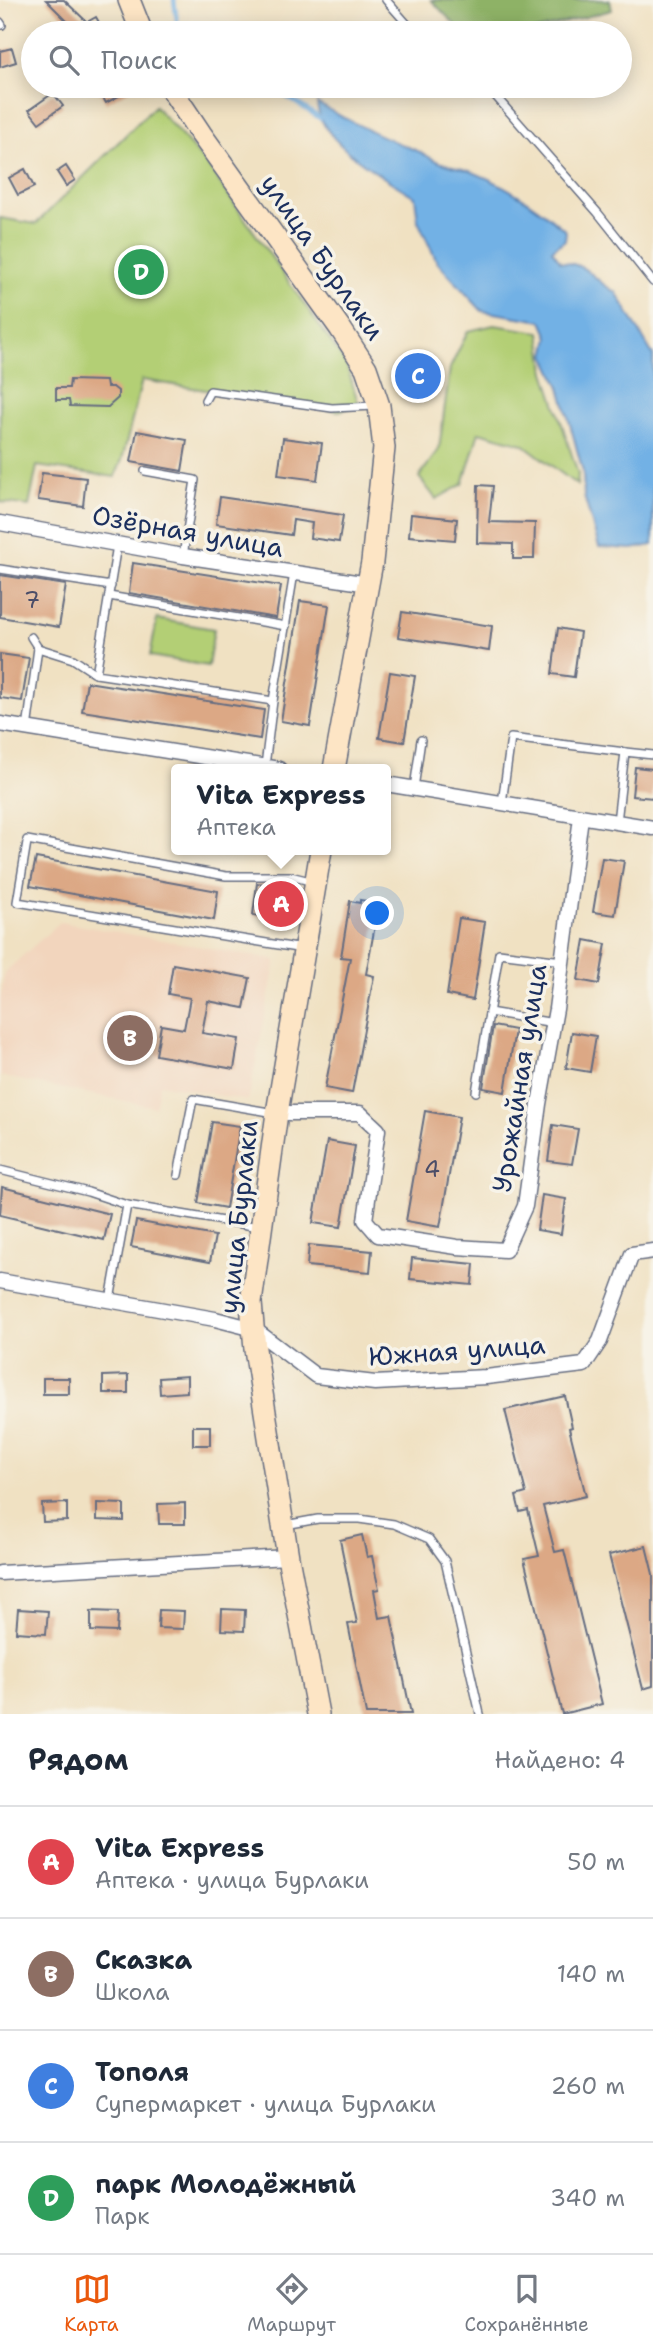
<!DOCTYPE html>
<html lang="ru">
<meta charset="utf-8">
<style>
body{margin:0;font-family:"Shantell Sans",sans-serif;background:#f2f2f3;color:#1f2937}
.you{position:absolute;left:378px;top:914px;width:24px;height:24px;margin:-18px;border:5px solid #fff;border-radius:50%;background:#1a73e8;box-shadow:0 0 0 10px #1a73e833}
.badge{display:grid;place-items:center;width:46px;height:46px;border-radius:50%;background:#ea580c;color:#fff;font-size:23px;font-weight:700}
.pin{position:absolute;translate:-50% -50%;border:4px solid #fff;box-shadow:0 2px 7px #0006}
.popup{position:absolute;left:171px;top:764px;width:220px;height:91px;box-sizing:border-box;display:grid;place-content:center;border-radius:7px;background:#fff;filter:drop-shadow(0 2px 5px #0005);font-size:23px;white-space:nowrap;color:#747a83}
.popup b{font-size:26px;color:#1f2937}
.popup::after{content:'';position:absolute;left:50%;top:100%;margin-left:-14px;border:14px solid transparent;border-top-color:#fff}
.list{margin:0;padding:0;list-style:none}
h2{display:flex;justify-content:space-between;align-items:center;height:91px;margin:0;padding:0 28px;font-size:30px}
h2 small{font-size:23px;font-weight:400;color:#747a83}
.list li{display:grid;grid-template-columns:46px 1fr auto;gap:21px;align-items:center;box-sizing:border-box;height:112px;padding:0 28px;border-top:2px solid #e0e1e3}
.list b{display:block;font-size:26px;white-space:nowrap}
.list p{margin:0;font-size:23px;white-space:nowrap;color:#747a83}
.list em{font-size:23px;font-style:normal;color:#747a83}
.icon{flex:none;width:38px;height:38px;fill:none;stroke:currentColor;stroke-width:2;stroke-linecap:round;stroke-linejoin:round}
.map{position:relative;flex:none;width:653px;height:1714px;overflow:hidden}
.search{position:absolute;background:#fff;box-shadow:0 4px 18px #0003;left:21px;right:21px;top:21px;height:77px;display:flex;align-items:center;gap:18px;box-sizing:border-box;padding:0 24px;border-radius:38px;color:#747a83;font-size:26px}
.sheet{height:539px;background:#fff}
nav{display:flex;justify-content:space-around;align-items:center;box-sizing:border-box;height:98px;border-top:2px solid #e0e1e3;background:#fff;font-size:19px;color:#747a83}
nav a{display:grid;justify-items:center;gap:4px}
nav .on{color:#ea580c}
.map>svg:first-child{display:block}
</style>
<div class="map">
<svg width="653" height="1714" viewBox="0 0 653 1714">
<rect width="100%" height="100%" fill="#f7f3e8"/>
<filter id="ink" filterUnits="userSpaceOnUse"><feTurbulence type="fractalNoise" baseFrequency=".0143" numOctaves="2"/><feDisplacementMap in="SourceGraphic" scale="14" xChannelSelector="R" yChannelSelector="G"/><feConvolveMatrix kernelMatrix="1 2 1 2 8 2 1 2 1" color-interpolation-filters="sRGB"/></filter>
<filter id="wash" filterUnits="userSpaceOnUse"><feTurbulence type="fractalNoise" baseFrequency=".00686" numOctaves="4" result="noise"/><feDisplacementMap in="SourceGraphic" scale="28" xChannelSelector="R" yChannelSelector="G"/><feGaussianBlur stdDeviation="1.57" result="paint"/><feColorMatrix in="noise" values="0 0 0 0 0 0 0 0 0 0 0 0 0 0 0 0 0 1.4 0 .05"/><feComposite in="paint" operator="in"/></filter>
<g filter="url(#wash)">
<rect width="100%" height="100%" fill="#f0e1c2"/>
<!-- built -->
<path fill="#f2d5bd" d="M60,922L276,960L248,1101L160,1084L155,1107L0,1076V999L5,972Z"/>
<!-- green -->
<g fill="#b3cf75" stroke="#677f6a" stroke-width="2">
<path d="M155,106L206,163L346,364L359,405L339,411L142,380L122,460L115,477L37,466L29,506L0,502V218L36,224Z"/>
<path d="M494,325L540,332L545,372L578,474L577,485L523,444L479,432L463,484L436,499L419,477L439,449L450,368L468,331Z"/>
<path d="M157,619L214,629L208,666L150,656Z"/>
</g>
<!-- forest -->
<path fill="#8eb266" stroke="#547062" stroke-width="2" d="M431,0H610L612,10L526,33H463Z"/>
<!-- water -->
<path fill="#72b1e5" stroke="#4670a2" stroke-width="2" d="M317,103C350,122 384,138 420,152C426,155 432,159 439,162C451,166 463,168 475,173C508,186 540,208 566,231L565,240L552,250L561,262C593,265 592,281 616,292L653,355V545L632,549L599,547L584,496L583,472L560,387L545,355L549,337L542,321L482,311L437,262L418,221L415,197C384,177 319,143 317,103Z"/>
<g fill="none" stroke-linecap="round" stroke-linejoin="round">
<!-- stream -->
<g stroke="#72b1e5" stroke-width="4.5">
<path d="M174,0L178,28L186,33"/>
<path d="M270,86L320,118"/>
</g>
</g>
<g id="blocks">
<!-- building -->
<g fill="#dca885">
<path d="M46,0H64L87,22L96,17L105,33H67L75,29Z"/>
<path d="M12,48L16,62L0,67V51Z"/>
<path d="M96,86H137L106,103Z"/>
<path d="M53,93L63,106L39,123L29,110Z"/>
<path d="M66,166L75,180L66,186L57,172Z"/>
<path d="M25,169L34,187L18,195L9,178Z"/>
<path d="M412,365L427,366L424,388L410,387Z"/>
<path d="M70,380L106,381L107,387H113L118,391V398L108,407L70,406L69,400H56V388H69Z"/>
<path d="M137,431L187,440L182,471L131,462Z"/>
<path d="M283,438L322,443L317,480L278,475Z"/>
<path d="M42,473L86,478L83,506L38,500Z"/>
<path d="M478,485L493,486L489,522L535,523L534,559H513V544L477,543Z"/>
<path d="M220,497L343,515L339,542L310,538L312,523L293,520L291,535L216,524Z"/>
<path d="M411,514L457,519L455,540L409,536Z"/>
<path d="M133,563L281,586L276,618L129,593Z"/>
<path d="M0,575L66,585L59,627L0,617Z"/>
<path d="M300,601L329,605L310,726L281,721Z"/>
<path d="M402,612L492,626L489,651L398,637Z"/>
<path d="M558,628L580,632L574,677L552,674Z"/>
<path d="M0,654L29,658L22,701L0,698Z"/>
<path d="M390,672L415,676L404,742L379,738Z"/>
<path d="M87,682L264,710L260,739L82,711Z"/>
<path d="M635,767L653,769V798L632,796Z"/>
<path d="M36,858L218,891L214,920L30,886Z"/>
<path d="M602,858L624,861L615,915L593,912Z"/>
<path d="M257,883L290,887L285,920L253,915Z"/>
<path d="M360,900L381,903L378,920H376L366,974L374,976L352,1093L325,1088L350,958L341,957L350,901L360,903Z"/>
<path d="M459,918L485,922L473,1000L447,995Z"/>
<path d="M585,940L606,944L599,984L578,980Z"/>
<path d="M173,964L250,978L244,1008L208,1001L202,1033L239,1039L234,1069L156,1055L161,1025L184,1029L190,998L168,994Z"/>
<path d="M493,1026L515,1030L505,1092L483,1088Z"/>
<path d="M572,1032L596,1036L590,1072L566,1068Z"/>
<path d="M425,1111L459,1117L440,1227L406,1221Z"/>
<path d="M212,1122L240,1126L226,1208L198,1203Z"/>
<path d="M553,1125L578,1129L572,1164L548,1161Z"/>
<path d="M327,1141L355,1146L341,1227L313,1223Z"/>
<path d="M2,1187L110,1214L104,1240L0,1215Z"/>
<path d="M542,1195L566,1199L561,1234L537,1230Z"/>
<path d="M136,1221L215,1236L210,1262L131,1247Z"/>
<path d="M309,1245L372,1251L370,1272L307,1266Z"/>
<path d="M412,1258L474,1264L472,1285L410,1279Z"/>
<path d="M128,1375V1393H103V1376Z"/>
<path d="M187,1376V1392L160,1394L159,1378Z"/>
<rect x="43" y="1378" width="26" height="16"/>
<path d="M565,1396L572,1427L569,1428L586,1496L543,1506L555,1552L564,1550L602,1704L562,1714L524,1559L539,1556L528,1510L520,1512L516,1496L526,1493L505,1410Z"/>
<rect x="193" y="1426" width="17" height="19"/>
<path d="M67,1503V1521L43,1522L42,1504Z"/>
<path d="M97,1503L124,1504V1521L97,1520Z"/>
<path d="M185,1503V1524H159L158,1504Z"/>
<path d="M362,1535L367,1557L372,1556L376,1576L379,1589L374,1590L379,1618L391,1616L411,1714H366L348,1624L357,1623L340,1540Z"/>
<path d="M646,1546L653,1574V1686L643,1689L609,1555Z"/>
<path d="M18,1609L48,1611L46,1634L16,1632Z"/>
<path d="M222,1609L245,1610L244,1631L221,1630Z"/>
<path d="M159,1610L184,1611L183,1629L158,1628Z"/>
<path d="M91,1611L118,1612L117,1632L91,1631Z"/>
</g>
</g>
</g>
<g filter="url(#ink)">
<use href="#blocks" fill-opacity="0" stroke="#666d81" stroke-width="2"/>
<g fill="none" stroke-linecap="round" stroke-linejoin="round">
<!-- lane casing -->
<g stroke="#666d81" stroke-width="10">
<g id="lane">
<path d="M386,0L415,33"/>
<path d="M0,22L2,25"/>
<path d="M483,86L491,91L598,213L653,282"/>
<path d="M205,400L210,391L332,408L375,406"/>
<path d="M145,471L195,480L183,556"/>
<path d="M117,545L96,674L273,701L294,573"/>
<path d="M0,569L111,586"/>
<path d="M109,596L286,626"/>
<path d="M38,648L73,659L96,674"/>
<path d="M27,729L38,648L31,637"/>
<path d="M265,766L273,701"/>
<path d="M414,788L421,740"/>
<path d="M502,803L511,738L625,752"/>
<path d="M617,822L625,752L653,755"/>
<path d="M303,949L17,902L27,842V840L226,876H290L314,882"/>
<path d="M489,1012L554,1023"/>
<path d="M476,1092L499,953L562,961"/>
<path d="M0,1170L88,1192L127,1205L259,1227"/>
<path d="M178,1175L193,1099L275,1113"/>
<path d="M110,1300L127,1205"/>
<path d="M285,1525L318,1519H359L394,1524L429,1539L445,1561L480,1714"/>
</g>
</g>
<!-- street casing -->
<g stroke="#666d81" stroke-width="17">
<g id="street">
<path d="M0,523L183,556L369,584"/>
<path d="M0,724L279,769"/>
<path d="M386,784L653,828"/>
<path d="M277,1113H360L378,1130L365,1220L378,1235L457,1247L505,1250L525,1206L539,1104L556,1009L581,817"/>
<path d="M0,1281L215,1319L254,1329L316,1376L375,1383L486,1377L584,1365L600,1341L632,1254L653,1251"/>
<path d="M0,1573L288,1557"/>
</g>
</g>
<!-- secondary casing -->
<g stroke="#666d81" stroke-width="24">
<g id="secondary">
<path d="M129,0L142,33"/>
<path d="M169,86L201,134L340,328L366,368L379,406L384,448L372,562L334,769"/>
<path d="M318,1714L288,1557L255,1349L251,1303L277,1113L321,850"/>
</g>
</g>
<!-- lane -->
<use href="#lane" stroke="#fff" stroke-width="7"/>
<!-- street -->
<use href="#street" stroke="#fff" stroke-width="14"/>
<!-- secondary -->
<use href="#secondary" stroke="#fde5c5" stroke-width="21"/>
</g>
</g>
<g text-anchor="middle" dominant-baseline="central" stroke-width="7" stroke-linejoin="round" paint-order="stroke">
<!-- number labels -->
<g font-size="23" fill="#4b4d68">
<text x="32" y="600">7</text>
<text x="432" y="1169">4</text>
</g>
<!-- street labels -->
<g font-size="26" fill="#1b2f5e" stroke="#f7f3e8">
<text transform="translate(323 257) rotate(55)">улица Бурлаки</text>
<text transform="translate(188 531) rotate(10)">Озёрная улица</text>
<text transform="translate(519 1078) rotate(-81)">Урожайная улица</text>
<text transform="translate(238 1217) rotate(-84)">улица Бурлаки</text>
<text transform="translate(457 1350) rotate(-4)">Южная улица</text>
</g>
</g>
</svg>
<div class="you"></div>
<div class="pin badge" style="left:281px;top:904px;background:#e0444e">A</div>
<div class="popup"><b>Vita Express</b>Аптека</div>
<div class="pin badge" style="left:130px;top:1038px;background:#8d6e63">B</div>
<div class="pin badge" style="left:418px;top:376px;background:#3f7fe0">C</div>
<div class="pin badge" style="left:141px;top:272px;background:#2e9e5b">D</div>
<div class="search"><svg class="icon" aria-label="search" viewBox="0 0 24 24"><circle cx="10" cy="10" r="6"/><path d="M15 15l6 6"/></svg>Поиск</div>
</div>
<section class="sheet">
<h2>Рядом<small>Найдено: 4</small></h2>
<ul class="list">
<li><span class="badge" style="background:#e0444e">A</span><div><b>Vita Express</b><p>Аптека · улица Бурлаки</p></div><em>50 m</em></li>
<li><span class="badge" style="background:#8d6e63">B</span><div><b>Сказка</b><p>Школа</p></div><em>140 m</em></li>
<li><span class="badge" style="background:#3f7fe0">C</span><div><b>Тополя</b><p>Супермаркет · улица Бурлаки</p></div><em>260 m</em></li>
<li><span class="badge" style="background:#2e9e5b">D</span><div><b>парк Молодёжный</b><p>Парк</p></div><em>340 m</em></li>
</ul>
</section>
<nav>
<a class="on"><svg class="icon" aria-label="map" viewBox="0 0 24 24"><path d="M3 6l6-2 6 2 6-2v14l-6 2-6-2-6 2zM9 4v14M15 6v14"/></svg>Карта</a>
<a><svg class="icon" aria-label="directions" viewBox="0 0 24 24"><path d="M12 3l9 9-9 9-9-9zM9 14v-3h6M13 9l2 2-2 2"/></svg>Маршрут</a>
<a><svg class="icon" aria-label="saved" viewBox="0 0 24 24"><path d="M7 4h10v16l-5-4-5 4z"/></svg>Сохранённые</a>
</nav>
